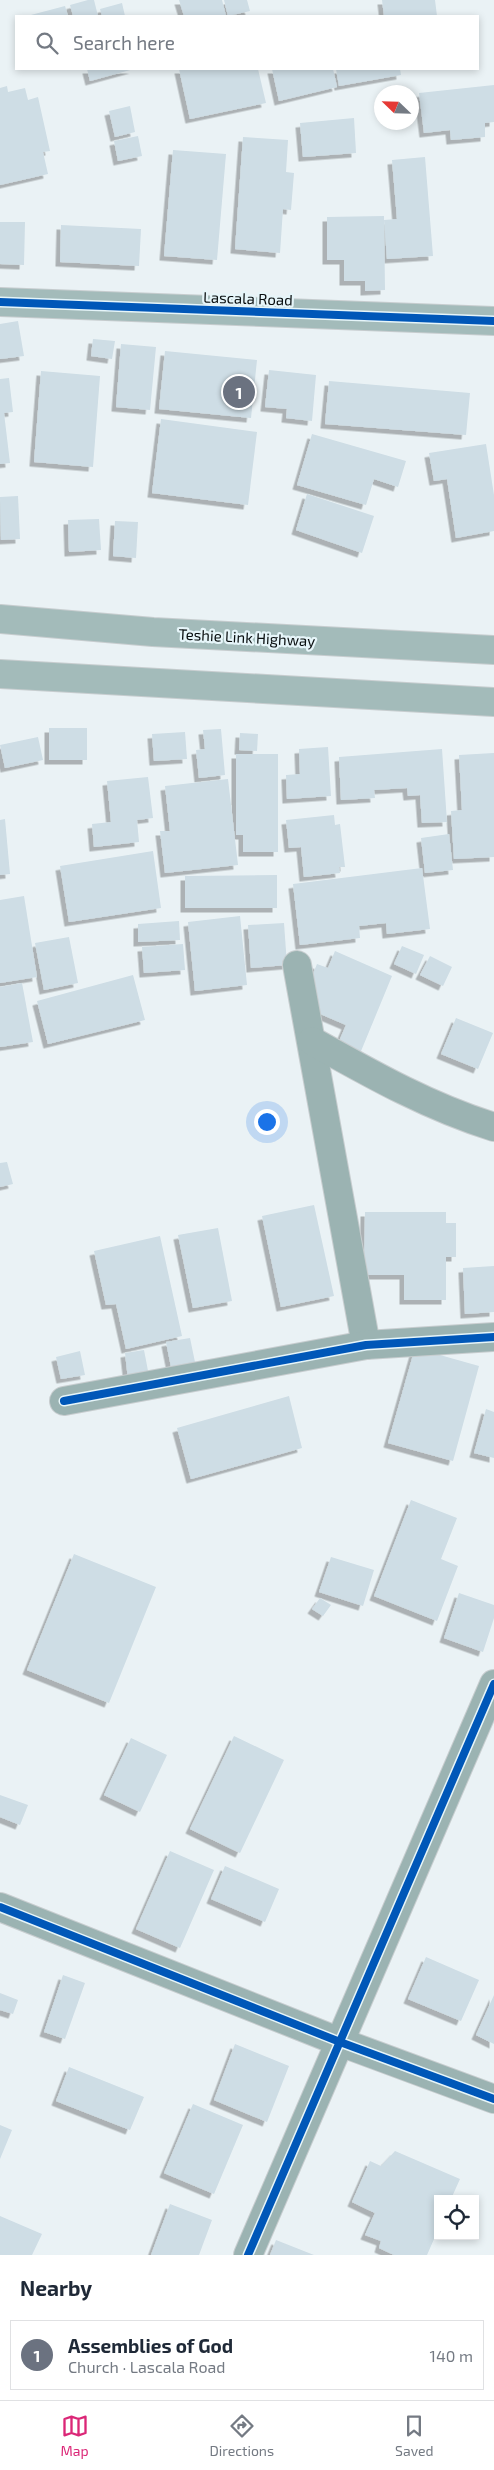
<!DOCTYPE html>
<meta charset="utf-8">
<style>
body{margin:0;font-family:"Exo 2",sans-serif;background:#f6f6f7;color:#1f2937}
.controls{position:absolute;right:15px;bottom:15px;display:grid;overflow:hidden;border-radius:0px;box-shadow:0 2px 8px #0003}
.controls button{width:45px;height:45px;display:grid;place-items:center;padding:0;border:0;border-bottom:1px solid #e0e1e3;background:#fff;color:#1f2937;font:25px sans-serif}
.compass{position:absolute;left:374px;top:85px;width:45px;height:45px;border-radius:50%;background:#fff;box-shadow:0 2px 8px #0003;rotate:293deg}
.you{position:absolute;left:266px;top:1121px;width:18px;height:18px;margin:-12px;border:4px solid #fff;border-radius:50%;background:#1a73e8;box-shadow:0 0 0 8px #1a73e833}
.badge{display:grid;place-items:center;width:32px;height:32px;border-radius:50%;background:#db2777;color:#fff;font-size:16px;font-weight:700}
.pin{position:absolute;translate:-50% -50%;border:2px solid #fff;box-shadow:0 1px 5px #0006}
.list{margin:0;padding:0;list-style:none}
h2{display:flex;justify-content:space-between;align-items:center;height:65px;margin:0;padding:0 20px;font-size:21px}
h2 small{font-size:16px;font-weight:400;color:#747a83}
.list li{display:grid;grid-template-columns:32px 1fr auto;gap:15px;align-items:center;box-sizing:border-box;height:70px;margin:0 10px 10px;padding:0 10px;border:1px solid #e0e1e3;border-radius:0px}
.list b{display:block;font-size:19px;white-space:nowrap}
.list p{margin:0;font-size:16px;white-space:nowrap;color:#747a83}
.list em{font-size:16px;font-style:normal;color:#747a83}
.icon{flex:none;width:28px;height:28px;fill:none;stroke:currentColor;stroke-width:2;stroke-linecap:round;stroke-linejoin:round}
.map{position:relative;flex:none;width:494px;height:2255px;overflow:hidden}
.search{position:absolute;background:#fff;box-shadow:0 2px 8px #0003;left:15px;right:15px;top:15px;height:55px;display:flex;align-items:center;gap:12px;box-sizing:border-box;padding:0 18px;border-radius:0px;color:#747a83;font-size:19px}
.sheet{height:145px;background:#fff}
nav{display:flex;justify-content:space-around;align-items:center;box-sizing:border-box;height:70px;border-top:1px solid #e0e1e3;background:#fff;font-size:14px;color:#747a83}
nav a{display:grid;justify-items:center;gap:2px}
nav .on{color:#db2777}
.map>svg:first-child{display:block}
</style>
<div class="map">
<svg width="494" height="2255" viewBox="0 0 494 2255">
<defs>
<filter id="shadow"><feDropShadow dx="-4.5" dy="4.5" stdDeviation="0" flood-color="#0004"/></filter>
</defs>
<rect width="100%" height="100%" fill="#eaf2f5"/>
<!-- building -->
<g fill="#cedde5" filter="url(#shadow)">
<path d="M88,0H94L98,16H73L70,5Z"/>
<path d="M179,0H222L226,16H184Z"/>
<path d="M224,0H247L250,11L228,16Z"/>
<path d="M382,0H435L437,16H384Z"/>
<path d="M122,3L125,16H102L100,9Z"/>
<path d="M65,6L68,16H27Z"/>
<path d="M87,69H134L90,81Z"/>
<path d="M179,69H258L266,103L190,119Z"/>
<path d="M272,69H333L337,87L279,101Z"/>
<path d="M336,69H400L401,75L339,86Z"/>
<path d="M494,85V122L485,123V137L451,140L450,130L424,133L419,93Z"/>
<path d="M7,86L8,92L25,88L28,100L38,97L50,151L43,152L48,174L0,185V88Z"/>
<path d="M130,106L135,132L115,137L109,111Z"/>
<path d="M354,118L356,153L303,157L300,123Z"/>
<path d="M138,136L142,156L118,161L114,141Z"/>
<path d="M243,137L288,140L286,172L294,173L291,210L283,209L280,253L235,249Z"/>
<path d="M173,150L226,154L217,260L164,256Z"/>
<path d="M425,157L433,256L387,259L384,220L397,219L392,160Z"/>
<path d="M384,216L385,290L365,291V281H344V260H327V217Z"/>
<path d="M0,222H25L24,265L0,264Z"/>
<path d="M61,225L141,229L139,266L60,262Z"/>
<path d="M18,321L24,356L0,359V324Z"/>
<path d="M93,339L115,341L112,359L91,356Z"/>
<path d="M121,344L156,347L150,410L116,407Z"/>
<path d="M165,351L257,360L251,418L159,409Z"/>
<path d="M269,370L316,375L312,421L286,418L287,409L265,407Z"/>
<path d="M41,371L100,376L93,467L34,462Z"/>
<path d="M9,378L13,412L4,413L10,463L0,464V379Z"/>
<path d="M329,381L470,393L466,435L325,424Z"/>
<path d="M161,419L257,432L248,505L152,493Z"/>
<path d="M312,434L406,461L398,487L374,479L366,505L297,485Z"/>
<path d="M486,444L494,495V531L456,538L447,479L434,481L429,453Z"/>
<path d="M307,494L374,516L362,553L296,530Z"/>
<path d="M18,496L20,539L1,540L0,497Z"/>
<path d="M99,519L101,550L69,552L68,520Z"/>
<path d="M115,521L138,522L136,558L113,556Z"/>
<rect x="49" y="728" width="38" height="32"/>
<path d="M221,729L225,775L199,778L196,750L205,749L203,730Z"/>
<path d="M185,732L187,759L154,761L152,734Z"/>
<path d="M240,733L258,734L257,751L239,750Z"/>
<path d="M38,737L43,760L5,768L0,745Z"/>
<path d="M328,747L331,796L287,799L286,775L300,774L299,749Z"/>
<path d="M442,749L447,822L422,823L420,795L408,796L407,788L374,790L375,798L341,800L339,757Z"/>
<path d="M494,753V857L454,859L451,811L462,810L459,755Z"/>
<path d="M236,754H278V852H243V835H236Z"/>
<path d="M148,777L153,818L137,820L139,842L94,847L92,824L111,822L107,781Z"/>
<path d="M228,779L238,865L165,873L160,831H170L165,786Z"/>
<path d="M334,815L335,825L340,824L345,867H339L340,873L304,877L301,847L289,848L286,820Z"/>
<path d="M5,819L10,874L0,875V820Z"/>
<path d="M449,834L453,870L425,873L421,838Z"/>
<path d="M153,851L161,908L69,922L60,866Z"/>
<path d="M422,868L430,929L387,934L386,923L359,926L360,938L300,945L293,884Z"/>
<path d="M277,875V908H185V876Z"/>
<path d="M24,896L37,977L0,983V900Z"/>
<path d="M240,916L247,985L195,991L188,922Z"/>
<path d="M179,921L180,940L138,942V924Z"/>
<path d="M284,923L287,965L251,968L248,925Z"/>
<path d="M69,937L78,983L44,990L35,943Z"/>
<path d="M183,944L185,970L144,973L142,947Z"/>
<path d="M402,946L424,955L416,974L394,964Z"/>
<path d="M335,951L392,976L359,1056L337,1046L346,1025L311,1010L317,995L306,991L317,964L328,968Z"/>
<path d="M430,956L452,967L443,986L420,975Z"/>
<path d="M133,975L145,1020L48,1044L37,1001Z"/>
<path d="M22,983L33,1042L0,1047V987Z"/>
<path d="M456,1018L493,1033L478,1069L441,1054Z"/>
<path d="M7,1162L13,1184L0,1187V1163Z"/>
<path d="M314,1205L334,1296L281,1307L262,1216Z"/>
<path d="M365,1212H446V1223H456V1257H446V1300H404V1275H364Z"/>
<path d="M218,1228L232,1301L193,1308L178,1235Z"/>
<path d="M160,1236L182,1336L126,1349L116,1304L106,1305L94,1251Z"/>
<path d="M494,1266V1312L465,1314L463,1268Z"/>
<path d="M190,1338L196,1367L172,1372L166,1342Z"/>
<path d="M415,1348L479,1366L453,1461L388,1443Z"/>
<path d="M144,1350L149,1376L128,1379L125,1353Z"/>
<path d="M80,1351L85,1375L61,1379L56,1357Z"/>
<path d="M289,1396L302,1448L191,1479L177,1428Z"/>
<path d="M486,1409L494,1412V1458L474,1453Z"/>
<path d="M411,1500L457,1518L441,1559L458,1566L437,1621L374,1596Z"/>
<path d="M74,1554L156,1587L109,1703L27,1670Z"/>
<path d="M331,1557L374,1570L363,1606L319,1592Z"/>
<path d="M459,1593L494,1605V1618L483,1652L444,1638Z"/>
<path d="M320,1598L331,1605L323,1616L312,1609Z"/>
<path d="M234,1736L284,1760L240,1853L190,1829Z"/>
<path d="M131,1738L167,1755L140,1812L104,1795Z"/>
<path d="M0,1795L28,1805L20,1825L0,1817Z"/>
<path d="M170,1851L214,1870L180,1948L136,1929Z"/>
<path d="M225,1866L279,1889L265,1922L211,1899Z"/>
<path d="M426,1957L479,1980L461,2021L408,1999Z"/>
<path d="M63,1975L85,1983L65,2039L44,2032Z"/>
<path d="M0,1993L18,2000L13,2014L0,2010Z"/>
<path d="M494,1995V2044L476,2035Z"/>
<path d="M235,2044L289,2066L267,2122L214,2100Z"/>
<path d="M69,2067L144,2097L130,2130L56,2101Z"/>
<path d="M193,2104L243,2125L214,2194L164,2173Z"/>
<path d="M0,2125L12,2130L0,2159Z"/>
<path d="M395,2151L460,2179L451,2199H438V2230L427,2255H394L379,2248L381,2241L365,2235L375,2213L352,2202L370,2161L381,2166Z"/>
<path d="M170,2204L212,2220L199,2255H151Z"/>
<path d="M0,2216L42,2234L32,2255H0Z"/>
<path d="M276,2240L314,2255H270Z"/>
</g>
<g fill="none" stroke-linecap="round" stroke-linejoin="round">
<!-- street casing -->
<g stroke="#c7cdcf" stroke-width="30">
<g id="street">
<path d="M297,965L366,1345"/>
<path d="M312,1041C371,1074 429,1107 494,1127"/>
<path d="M64,1401L366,1345L494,1337"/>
<path d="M0,1907L340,2042L494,2099"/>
<path d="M248,2255L494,1684"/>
</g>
</g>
<!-- secondary casing -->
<g stroke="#c7cdcf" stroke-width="30">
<g id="secondary">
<path d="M0,302L494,321"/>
<path d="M0,619L153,632L494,650"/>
<path d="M0,674L494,702"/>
</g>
</g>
<!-- street -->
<use href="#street" stroke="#9bb3b2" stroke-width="28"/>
<!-- secondary -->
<use href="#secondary" stroke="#a3bbba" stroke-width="28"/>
<!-- cycleway casing -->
<g stroke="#e6f5f9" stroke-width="11">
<g id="cycleway">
<path d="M0,302L494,321"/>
<path d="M64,1401L366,1345L494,1337"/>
<path d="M0,1907L340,2042L494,2099"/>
<path d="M248,2255L494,1684"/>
</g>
</g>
<!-- cycleway -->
<use href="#cycleway" stroke="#0057b8" stroke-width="8"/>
</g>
<g text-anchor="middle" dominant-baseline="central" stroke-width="4.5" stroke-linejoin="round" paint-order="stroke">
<!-- street labels -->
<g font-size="15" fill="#080d0e" stroke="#e6f5f9">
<text transform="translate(248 298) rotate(2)">Lascala Road</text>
<text transform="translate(247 637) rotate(3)">Teshie Link Highway</text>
</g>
</g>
</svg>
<div class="controls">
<button><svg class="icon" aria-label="locate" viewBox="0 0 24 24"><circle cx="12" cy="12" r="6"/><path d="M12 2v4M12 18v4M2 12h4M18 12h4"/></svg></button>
</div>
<svg class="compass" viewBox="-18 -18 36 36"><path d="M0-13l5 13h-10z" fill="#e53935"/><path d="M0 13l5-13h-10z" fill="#747a83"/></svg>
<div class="you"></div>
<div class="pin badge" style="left:239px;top:392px;background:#6b7280">1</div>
<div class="search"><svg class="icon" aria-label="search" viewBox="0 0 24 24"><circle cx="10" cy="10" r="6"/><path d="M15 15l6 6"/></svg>Search here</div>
</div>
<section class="sheet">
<h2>Nearby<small></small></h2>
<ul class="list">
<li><span class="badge" style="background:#6b7280">1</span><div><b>Assemblies of God</b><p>Church · Lascala Road</p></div><em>140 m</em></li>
</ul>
</section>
<nav>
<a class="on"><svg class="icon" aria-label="map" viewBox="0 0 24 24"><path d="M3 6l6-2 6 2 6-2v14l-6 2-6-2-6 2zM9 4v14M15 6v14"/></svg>Map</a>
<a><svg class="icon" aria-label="directions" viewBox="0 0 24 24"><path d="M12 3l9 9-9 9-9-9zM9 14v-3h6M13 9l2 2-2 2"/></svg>Directions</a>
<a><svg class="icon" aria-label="saved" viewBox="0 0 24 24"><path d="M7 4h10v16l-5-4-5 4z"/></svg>Saved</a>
</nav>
